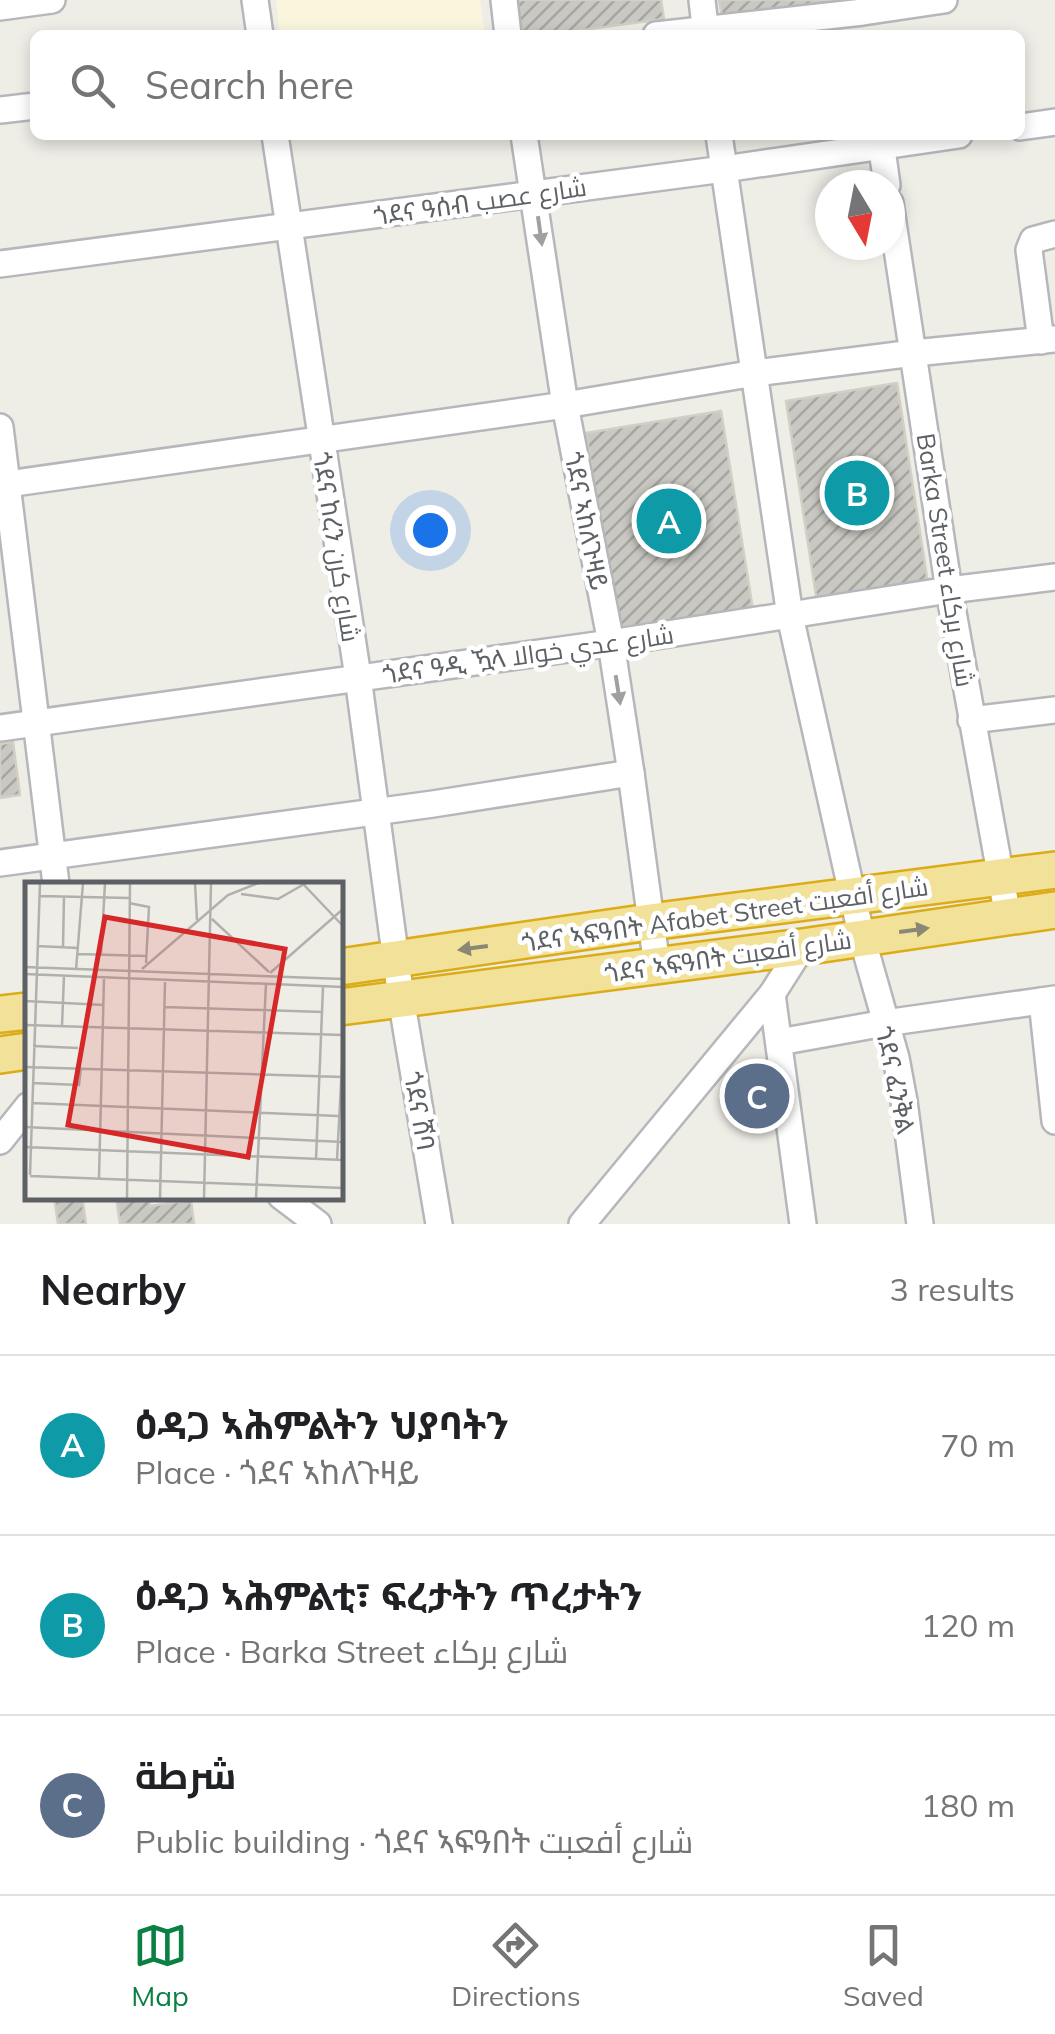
<!DOCTYPE html>
<meta charset="utf-8">
<style>
body{margin:0;font-family:Mulish,Cairo,"Noto Sans Ethiopic",sans-serif;background:#f2f2f2;color:#202124}
.compass{position:absolute;left:815px;top:170px;width:90px;height:90px;border-radius:50%;background:#fff;box-shadow:0 5px 15px #0003;rotate:170deg}
.you{position:absolute;left:430px;top:530px;width:35px;height:35px;margin:-25px;border:8px solid #fff;border-radius:50%;background:#1a73e8;box-shadow:0 0 0 15px #1a73e833}
.badge{display:grid;place-items:center;width:65px;height:65px;border-radius:50%;background:#0b8043;color:#fff;font-size:32px;font-weight:700}
.pin{position:absolute;translate:-50% -50%;border:5px solid #fff;box-shadow:0 2px 10px #0006}
.list{margin:0;padding:0;list-style:none}
h2{display:flex;justify-content:space-between;align-items:center;height:130px;margin:0;padding:0 40px;font-size:42px}
h2 small{font-size:32px;font-weight:400;color:#757577}
.list li{display:grid;grid-template-columns:65px 1fr auto;gap:30px;align-items:center;box-sizing:border-box;height:180px;padding:0 40px;border-top:2px solid #e0e0e0}
.list b{display:block;font-size:38px;white-space:nowrap}
.list p{margin:0;font-size:32px;white-space:nowrap;color:#757577}
.list em{font-size:32px;font-style:normal;color:#757577}
.icon{flex:none;width:55px;height:55px;fill:none;stroke:currentColor;stroke-width:2;stroke-linecap:round;stroke-linejoin:round}
.map{position:relative;flex:none;width:1055px;height:1224px;overflow:hidden}
.search{position:absolute;background:#fff;box-shadow:0 5px 15px #0003;left:30px;right:30px;top:30px;height:110px;display:flex;align-items:center;gap:25px;box-sizing:border-box;padding:0 35px;border-radius:15px;color:#757577;font-size:38px}
.sheet{height:670px;background:#fff}
nav{display:flex;justify-content:space-around;align-items:center;box-sizing:border-box;height:140px;border-top:2px solid #e0e0e0;background:#fff;font-size:28px;color:#757577}
nav a{display:grid;justify-items:center;gap:5px}
nav .on{color:#0b8043}
.map>svg:first-child{display:block}
</style>
<div class="map">
<svg width="1055" height="1224" viewBox="0 0 1055 1224">
<defs>
<pattern id="building-hatch" width="6" height="6" patternUnits="userSpaceOnUse" patternTransform="scale(2.5)"><rect width="6" height="6" fill="#c9c8c2"/><path d="M-1 1l2-2M0 6l6-6M5 7l2-2" fill="none" stroke="#a6a6a1"/></pattern>
</defs>
<rect width="100%" height="100%" fill="#eeede6"/>
<!-- commercial -->
<path fill="#faf6de" d="M276,0H480L485,35H280Z"/>
<!-- building -->
<g fill="url(#building-hatch)" stroke="#d2cfc4" stroke-width="2.5">
<path d="M516,0H661L664,19L545,35H521Z"/>
<path d="M719,0H841L842,6L723,23Z"/>
<path d="M897,383L928,584L817,602L786,401Z"/>
<path d="M721,411L753,610L617,631L586,433Z"/>
<path d="M13,742L20,795L0,798V744Z"/>
<path d="M54,1196H82L86,1224H58Z"/>
<path d="M116,1196H149L150,1206L191,1200L194,1224H120Z"/>
</g>
<g fill="none" stroke-linecap="round" stroke-linejoin="round">
<!-- minor casing -->
<g stroke="#b6b7bb" stroke-width="30">
<g id="minor">
<path d="M255,0L260,35"/>
<path d="M504,0L508,35"/>
<path d="M702,0L706,35"/>
<path d="M0,7L52,0"/>
<path d="M656,35L863,12L944,0"/>
<path d="M0,110L35,106"/>
<path d="M1020,127L1055,122"/>
<path d="M275,135L358,677L401,998L439,1224"/>
<path d="M524,135L565,405L611,643L631,773L657,966"/>
<path d="M719,135L790,616L862,938L896,1058L904,1101L920,1224"/>
<path d="M880,135L887,185"/>
<path d="M890,203L949,590L1008,917"/>
<path d="M0,264L724,169L959,135"/>
<path d="M1041,341L1029,250L1033,240L1055,234"/>
<path d="M0,427L56,884"/>
<path d="M0,485L565,405L755,373L914,353L1055,339"/>
<path d="M971,720L1055,710"/>
<path d="M0,728L611,643L949,590L1055,577"/>
<path d="M0,863L433,804L631,773"/>
<path d="M772,994L803,1224"/>
<path d="M1042,1001L1055,1121"/>
<path d="M779,1042L885,1023L1055,999"/>
<path d="M0,1141L28,1106"/>
<path d="M281,1196L318,1224"/>
<path d="M582,1224L772,994L802,947"/>
</g>
</g>
<!-- highway casing -->
<g stroke="#dcac17" stroke-width="40">
<g id="highway">
<path d="M340,967L650,922L1055,870"/>
<path d="M340,1007L802,947L1055,910"/>
<path d="M0,1014L28,1011"/>
<path d="M0,1055L28,1051"/>
</g>
</g>
<!-- minor -->
<use href="#minor" stroke="#fff" stroke-width="25"/>
<!-- highway -->
<use href="#highway" stroke="#f2e198" stroke-width="35"/>
</g>
<!-- one-way arrows -->
<defs><path id="oneway-solid" d="M-6-.8H1V-3.2L6.5 0L1 3.2V.8H-6Z" transform="scale(2.5)"/></defs>
<g fill="#9ea0a2">
<use href="#oneway-solid" transform="translate(540 231) rotate(82)"/>
<use href="#oneway-solid" transform="translate(618 690) rotate(81)"/>
</g>
<g fill="#8a8774">
<use href="#oneway-solid" transform="translate(914 930) rotate(-8)"/>
<use href="#oneway-solid" transform="translate(473 948) rotate(172)"/>
</g>
<g text-anchor="middle" dominant-baseline="central" stroke-width="9" stroke-linejoin="round" paint-order="stroke">
<!-- street labels -->
<g font-size="25" fill="#5d6064" stroke="#fff">
<text transform="translate(480 201) rotate(-8)">ጎደና ዓሰብ شارع عصب</text>
<text transform="translate(587 521) rotate(79)">ጎደና ኣከለጉዛይ</text>
<text transform="translate(337 547) rotate(81)">ጎደና ከረን شارع كرن</text>
<text transform="translate(946 560) rotate(81)">Barka Street شارع بركاء</text>
<text transform="translate(528 654) rotate(-8)">ጎደና ዓዲ ዃላ شارع عدي خوالا</text>
<text transform="translate(725 914) rotate(-8)">ጎደና ኣፍዓበት Afabet Street شارع أفعبت</text>
<text transform="translate(728 956) rotate(-8)">ጎደና ኣፍዓበት شارع أفعبت</text>
<text transform="translate(896 1080) rotate(78)">ጎደና ፈንቅል</text>
<text transform="translate(420 1111) rotate(80)">ጎደና ሸባ</text>
</g>
</g>
<!-- overview -->
<g transform="translate(25 882)">
<rect width="318" height="318" fill="#eeede6"/>
<path fill="none" stroke="#b0b1ae" stroke-width="2.5" d="M170,1L172,38M279,3L318,44M216,12L253,17L281,1M14,14L104,16M104,21L124,25L121,81M187,37L244,90M12,64L53,66M38,65L39,14M53,72L122,74M76,73L80,1M0,85L318,97M117,87L203,13L233,1M51,88L58,1M245,91L318,27M0,92L318,105M0,119L79,123M139,125L298,130M0,143L318,153M37,144L39,94M8,164L53,166M0,185L318,195M7,201L54,203L56,186M7,221L313,234M0,245L318,260M0,265L318,278M291,277L298,105M312,278L318,164M5,293L15,1M5,294L318,306M74,296L79,97M102,317L105,1M135,317L140,100M179,317L186,1M231,317L241,101"/>
<path fill="#d62828" fill-opacity="0.15" stroke="#d62828" stroke-width="5" d="M80,35L260,67L223,275L43,243Z"/>
<rect width="318" height="318" fill="none" stroke="#5d6064" stroke-width="5"/>
</g>
</svg>
<svg class="compass" viewBox="-18 -18 36 36"><path d="M0-13l5 13h-10z" fill="#e53935"/><path d="M0 13l5-13h-10z" fill="#757577"/></svg>
<div class="you"></div>
<div class="pin badge" style="left:669px;top:521px;background:#0f9aa8">A</div>
<div class="pin badge" style="left:857px;top:493px;background:#0f9aa8">B</div>
<div class="pin badge" style="left:757px;top:1096px;background:#5c6f8a">C</div>
<div class="search"><svg class="icon" aria-label="search" viewBox="0 0 24 24"><circle cx="10" cy="10" r="6"/><path d="M15 15l6 6"/></svg>Search here</div>
</div>
<section class="sheet">
<h2>Nearby<small>3 results</small></h2>
<ul class="list">
<li><span class="badge" style="background:#0f9aa8">A</span><div><b>ዕዳጋ ኣሕምልትን ህያባትን</b><p>Place · ጎደና ኣከለጉዛይ</p></div><em>70 m</em></li>
<li><span class="badge" style="background:#0f9aa8">B</span><div><b>ዕዳጋ ኣሕምልቲ፣ ፍረታትን ጥረታትን</b><p>Place · Barka Street شارع بركاء</p></div><em>120 m</em></li>
<li><span class="badge" style="background:#5c6f8a">C</span><div><b>شرطة</b><p>Public building · ጎደና ኣፍዓበት شارع أفعبت</p></div><em>180 m</em></li>
</ul>
</section>
<nav>
<a class="on"><svg class="icon" aria-label="map" viewBox="0 0 24 24"><path d="M3 6l6-2 6 2 6-2v14l-6 2-6-2-6 2zM9 4v14M15 6v14"/></svg>Map</a>
<a><svg class="icon" aria-label="directions" viewBox="0 0 24 24"><path d="M12 3l9 9-9 9-9-9zM9 14v-3h6M13 9l2 2-2 2"/></svg>Directions</a>
<a><svg class="icon" aria-label="saved" viewBox="0 0 24 24"><path d="M7 4h10v16l-5-4-5 4z"/></svg>Saved</a>
</nav>
